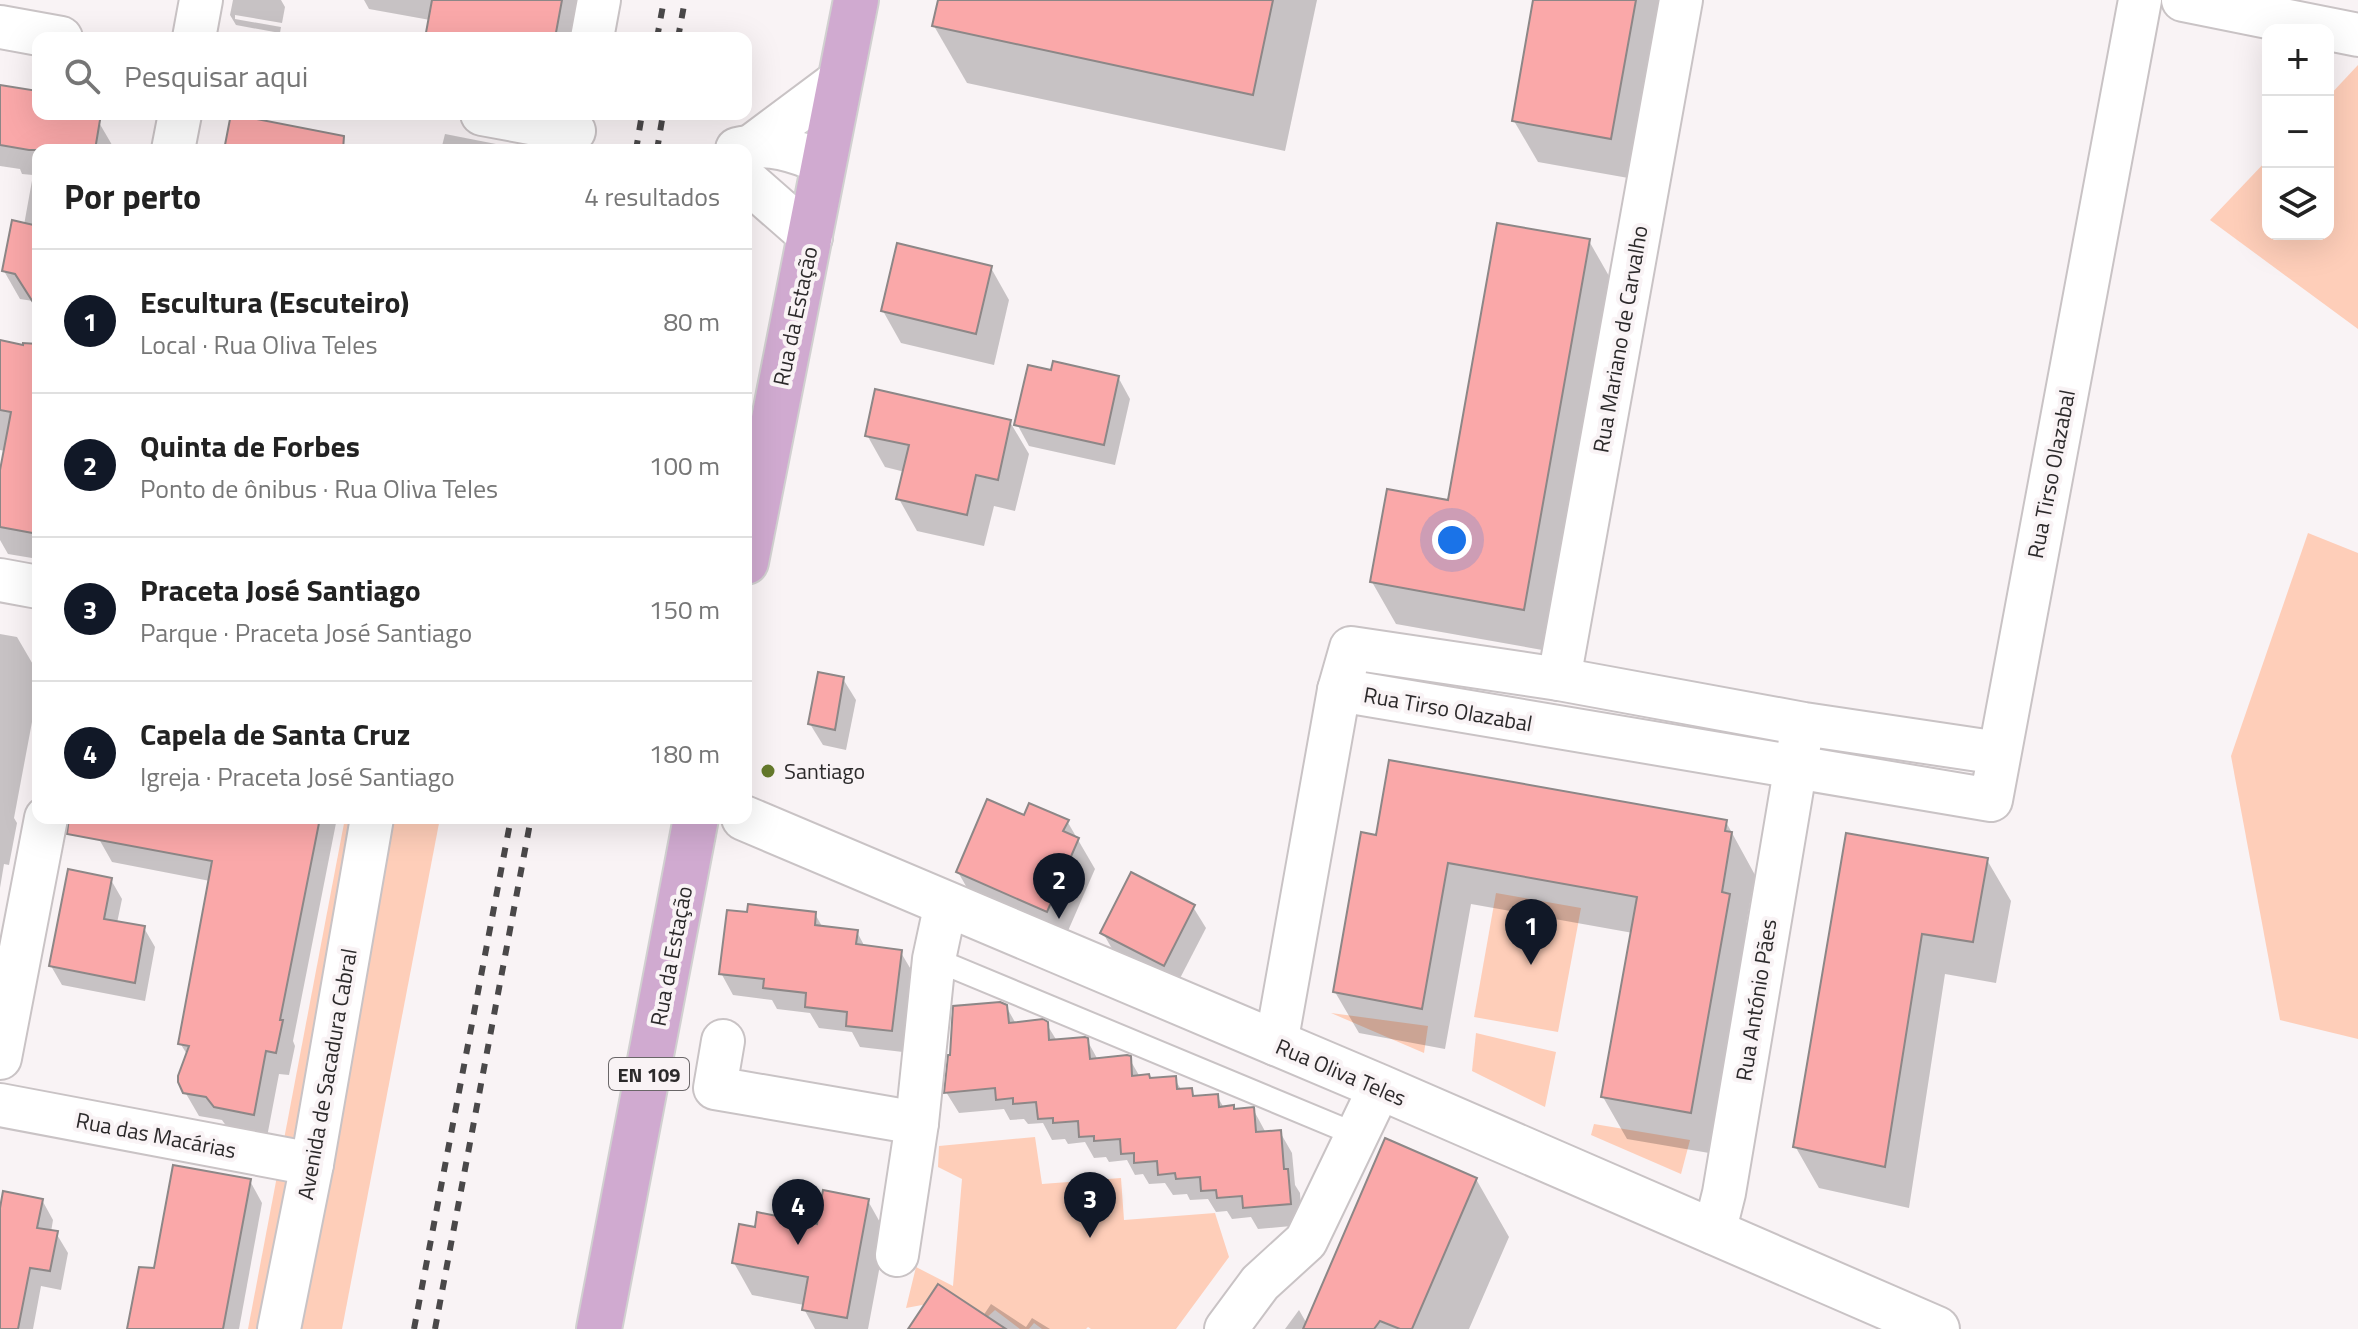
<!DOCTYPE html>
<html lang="pt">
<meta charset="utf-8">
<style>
body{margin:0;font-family:"Titillium Web",sans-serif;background:#f2f2f2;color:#222}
.controls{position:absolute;right:24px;top:24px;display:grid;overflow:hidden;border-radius:16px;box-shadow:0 8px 32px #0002}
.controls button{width:72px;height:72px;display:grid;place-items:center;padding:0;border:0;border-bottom:2px solid #e0e0e0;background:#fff;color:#222;font:40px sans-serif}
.you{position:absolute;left:1452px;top:540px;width:28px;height:28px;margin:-20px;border:6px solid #fff;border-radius:50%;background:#1a73e8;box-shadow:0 0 0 12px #1a73e833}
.badge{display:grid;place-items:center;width:52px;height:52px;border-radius:50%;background:#111827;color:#fff;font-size:26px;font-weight:700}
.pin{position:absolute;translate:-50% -66px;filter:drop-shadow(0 2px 4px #0008)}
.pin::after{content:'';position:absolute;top:42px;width:28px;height:24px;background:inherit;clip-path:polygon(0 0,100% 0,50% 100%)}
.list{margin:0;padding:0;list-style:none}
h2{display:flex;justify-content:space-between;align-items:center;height:104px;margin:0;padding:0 32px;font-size:34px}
h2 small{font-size:26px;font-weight:400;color:#767676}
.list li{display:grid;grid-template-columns:52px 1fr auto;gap:24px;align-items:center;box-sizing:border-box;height:144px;padding:0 32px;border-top:2px solid #e0e0e0}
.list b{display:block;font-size:30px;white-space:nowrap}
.list p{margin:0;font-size:26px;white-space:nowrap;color:#767676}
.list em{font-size:26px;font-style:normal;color:#767676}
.icon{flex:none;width:44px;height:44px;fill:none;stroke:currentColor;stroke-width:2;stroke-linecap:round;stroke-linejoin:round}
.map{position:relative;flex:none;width:2358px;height:1329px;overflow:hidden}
.search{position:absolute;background:#fff;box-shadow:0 8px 32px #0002;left:32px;top:32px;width:720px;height:88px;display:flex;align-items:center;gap:20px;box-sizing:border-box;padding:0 28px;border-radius:16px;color:#767676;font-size:30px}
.panel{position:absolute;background:#fff;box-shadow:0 8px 32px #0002;left:32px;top:144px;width:720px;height:680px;border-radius:16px}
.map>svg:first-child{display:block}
</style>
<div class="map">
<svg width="2358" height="1329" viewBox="0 0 2358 1329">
<rect width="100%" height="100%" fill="#f9f3f5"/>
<!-- green -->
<g fill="#feceb9">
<path d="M2358,65V329L2210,220L2268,159V234H2328V97Z"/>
<path d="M2308,533L2358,553V1039L2280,1020L2231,756Z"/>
<path d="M345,818H440L342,1329H248Z"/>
<path d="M1496,893L1581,908L1558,1032L1474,1017Z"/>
<path d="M1331,1013L1428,1026L1424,1053Z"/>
<path d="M1476,1033L1556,1052L1545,1107L1472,1071Z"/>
<path d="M1594,1124L1690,1140L1681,1174L1591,1135Z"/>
<path d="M1035,1137L1042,1184L1121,1178L1124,1220L1215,1213L1229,1257L1176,1329H1091L1088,1327L1086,1329H1042L1034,1323L1029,1329H1020L995,1310L983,1321L938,1302L906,1308L916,1267L953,1286L962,1179L938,1167L939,1146Z"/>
</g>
<!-- shadow -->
<g fill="#0003">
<path d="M233,0H281L285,7L282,23L235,15V19L281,27L280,33L236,25L230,15Z"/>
<path d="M364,0H578L571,38H427L430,20L369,9Z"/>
<path d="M940,0H1317L1285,151L967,83L934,26Z"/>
<path d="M1535,0H1666L1634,179L1538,162L1514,121Z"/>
<path d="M0,87L38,93V114H94L115,150H38V309L33,301L20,299L4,271L24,225L33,175L22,174L20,169L0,166Z"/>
<path d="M445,134L527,150H441Z"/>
<path d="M1589,241L1613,283L1548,651L1396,624L1372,582L1450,503Z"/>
<path d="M991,268L1009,300L994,365L901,343L883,311Z"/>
<path d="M0,342L38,349V559L8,554L0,540V481L5,451L0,450Z"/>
<path d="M1053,372L1118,377L1130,399L1115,465L1029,446L1017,424Z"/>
<path d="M1010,422L1029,454L1015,511L994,506L984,546L917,531L899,499L905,472L885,467L867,435Z"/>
<path d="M0,634L17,637L38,673V690L14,818L17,823L9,865L4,864L0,888Z"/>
<path d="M843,679L856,700L846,750L823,745L810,724Z"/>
<path d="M103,818H337L293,1041L295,1046L289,1075L279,1074L267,1137L229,1130L222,1120L199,1116L185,1092L188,1056L180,1043L210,881L112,862L99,839Z"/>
<path d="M1067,821L1095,869L1064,940L975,902L958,872Z"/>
<path d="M1726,822L1755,875L1746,925L1753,937L1715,1154L1627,1139L1603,1097L1633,933L1471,904L1445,1049L1359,1033L1335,992L1378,837Z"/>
<path d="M1848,836L1987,860L2011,901L1996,983L1945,974L1909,1208L1819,1188L1795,1146Z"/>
<path d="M111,880L122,899L117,923L144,928L155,947L145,1001L62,985L51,966Z"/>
<path d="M1193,907L1206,928L1176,986L1115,954L1103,933Z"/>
<path d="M815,914L823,928L857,932L865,947L900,951L913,973L903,1052L860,1047L852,1032L819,1028L810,1013L777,1009L772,1000L733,995L721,973Z"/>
<path d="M1006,1006L1016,1024L1046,1023L1057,1041L1087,1040L1098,1060L1129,1058L1140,1077L1151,1080L1174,1078L1182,1091L1191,1090L1195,1098L1217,1096L1224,1108L1235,1111L1253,1109L1266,1133L1280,1132L1292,1153L1295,1185L1300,1193L1302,1225L1258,1229L1251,1217L1232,1219L1227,1211L1216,1212L1208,1199L1190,1200L1187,1194L1173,1195L1165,1183L1149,1184L1143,1174L1135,1175L1127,1160L1109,1162L1106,1157L1094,1158L1085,1142L1068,1144L1065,1139L1052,1140L1043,1123L1028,1124L1024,1119L1010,1120L1004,1109L959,1113L946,1092Z"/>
<path d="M1476,1179L1509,1237L1469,1329H1285L1299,1310L1307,1324Z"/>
<path d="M250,1181L262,1203L239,1329H129L156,1270Z"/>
<path d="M42,1200L53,1220L51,1232L56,1233L68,1253L61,1290L41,1286L33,1329H0V1219Z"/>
<path d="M868,1201L886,1233L868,1329H815L804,1309V1305L752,1295L734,1263L818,1226Z"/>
<path d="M991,1304L1026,1327L1032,1318L1050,1329H911L983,1316Z"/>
</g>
<!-- building -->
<g fill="#faa8a9" stroke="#8d8787" stroke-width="2">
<path d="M432,0H562L555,38H425Z"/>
<path d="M938,0H1273L1253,95L932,26Z"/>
<path d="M1533,0H1636L1611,139L1512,121Z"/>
<path d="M0,85L38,91V114H101L95,150H29L0,145Z"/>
<path d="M231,114L344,136L343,150H224Z"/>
<path d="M12,220L38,226V310L15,274L2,271Z"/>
<path d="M1497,223L1590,239L1524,610L1370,582L1387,489L1448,500Z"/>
<path d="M897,243L992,266L976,334L881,311Z"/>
<path d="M0,340L23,345V343L38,344V534L0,527V470L11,412L0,410Z"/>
<path d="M1053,361L1119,376L1104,445L1014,425L1028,365L1051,370Z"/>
<path d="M875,389L1011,420L998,480L976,475L967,515L896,499L909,445L865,436Z"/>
<path d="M818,672L844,677L835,730L808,724Z"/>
<path d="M1389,760L1727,820L1725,831L1732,832L1722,892L1730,894L1691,1113L1601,1097L1637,897L1448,863L1422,1009L1333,992L1361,832L1376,835Z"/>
<path d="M987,799L1024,815L1029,803L1069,820L1063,831L1079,838L1047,912L956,872Z"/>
<path d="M69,818H320L280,1020H283L276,1053L266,1051L254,1115L214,1107L206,1097L183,1093L178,1082V1076L189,1046L178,1044L212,861L67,834Z"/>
<path d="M1846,833L1988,858L1973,942L1922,934L1885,1167L1793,1147Z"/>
<path d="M68,869L112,878L104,919L145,926L135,983L49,966Z"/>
<path d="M1131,872L1195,905L1164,966L1100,933Z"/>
<path d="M748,904L816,912L815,925L858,930L856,944L902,950L892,1031L846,1026L847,1012L805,1007L806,993L763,988L764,979L719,974L727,910L747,912Z"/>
<path d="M1000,1002L1007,1005L1009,1023L1043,1019L1048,1022L1049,1040L1085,1037L1088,1038L1090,1059L1127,1055L1131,1056L1132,1076L1149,1074L1150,1078L1176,1076L1177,1089L1192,1088L1193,1096L1218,1094L1219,1107L1234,1105V1109L1254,1107L1256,1132L1281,1130L1284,1169H1288L1291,1204L1243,1208L1242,1196L1217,1198L1216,1190L1201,1191L1200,1177L1176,1179L1175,1173L1158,1175L1157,1161L1134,1163V1153L1121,1154L1120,1139L1094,1141V1136L1079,1137L1078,1121L1053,1123V1118L1038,1119L1036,1102L1013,1104V1098L996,1100L995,1088L944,1093L948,1055H950L953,1006Z"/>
<path d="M1385,1138L1477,1178L1412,1329H1400L1380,1321L1374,1329H1303Z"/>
<path d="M173,1165L251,1179L223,1329H127L139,1267L154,1268Z"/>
<path d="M823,1190L869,1199L847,1318L802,1310L808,1277L732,1263L739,1224L755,1227L757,1212L817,1224Z"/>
<path d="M3,1191L43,1199L37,1228L58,1231L50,1271L30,1268L18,1329H0V1208Z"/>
<path d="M938,1284L1006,1329H908Z"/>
</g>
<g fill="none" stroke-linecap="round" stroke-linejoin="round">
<!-- service casing -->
<g stroke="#c9c3c5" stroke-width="26">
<path id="service" d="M934,959L1357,1135"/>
</g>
<!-- minor casing -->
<g stroke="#c9c3c5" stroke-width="46">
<g id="minor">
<path d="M2183,0L2358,35"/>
<path d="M0,27L61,38"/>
<path d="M194,38L201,0"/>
<path d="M592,38L599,0"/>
<path d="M482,114L574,131"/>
<path d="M753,145L840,80"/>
<path d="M737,149C768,141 796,151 824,163"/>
<path d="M173,150L180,114"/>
<path d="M746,180L811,237"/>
<path d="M0,580L38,587"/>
<path d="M1559,679L1681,0"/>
<path d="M1339,690L1991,800L2140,0"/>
<path d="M723,1041L715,1088L917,1123"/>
<path d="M1276,1044L1339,690L1351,648L1559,679L1804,724L1999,753"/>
<path d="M0,1058L46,818"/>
<path d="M0,1105L312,1164"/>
<path d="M1714,1233L1724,1193L1800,741"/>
<path d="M897,1255L917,1123L934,959L946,903"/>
<path d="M279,1329L312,1164L372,818"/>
<path d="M1226,1329L1260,1283L1306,1241L1380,1087"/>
</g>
</g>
<!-- secondary casing -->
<g stroke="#c9c3c5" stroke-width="48">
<path id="secondary" d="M744,818L1380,1087L1937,1329"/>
</g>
<!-- primary casing -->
<g stroke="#d1d0d0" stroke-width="48">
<g id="primary">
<path d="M746,562L856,0"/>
<path d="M599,1329L696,818"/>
</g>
</g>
<!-- service -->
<use href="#service" stroke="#fff" stroke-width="22"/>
<!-- minor -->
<use href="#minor" stroke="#fff" stroke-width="42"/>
<!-- secondary -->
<use href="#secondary" stroke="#fff" stroke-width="44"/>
<!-- primary -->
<use href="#primary" stroke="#d0aad0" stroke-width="44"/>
<!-- rail -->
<g stroke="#4a4849" stroke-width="6" stroke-dasharray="10 10" stroke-linecap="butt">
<path d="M657,38L664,0"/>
<path d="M678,38L685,0"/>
<path d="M636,150L642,114"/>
<path d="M657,150L663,114"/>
<path d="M414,1329L511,818"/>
<path d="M435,1329L531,818"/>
</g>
</g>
<!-- markers -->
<circle fill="#657a2b" stroke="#f9f3f5" stroke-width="3" cx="768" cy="771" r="8"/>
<g text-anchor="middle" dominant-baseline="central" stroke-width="8" stroke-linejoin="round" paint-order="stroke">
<!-- shield labels -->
<rect fill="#f9f3f5" stroke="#6a6668" stroke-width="2" x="609" y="1058" width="80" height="32" rx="6"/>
<g font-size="20" font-weight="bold" fill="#2c2a2b">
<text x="649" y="1074">EN 109</text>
</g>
<!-- street labels -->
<g font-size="22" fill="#2c2a2b" stroke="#f9f3f5">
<text transform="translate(795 316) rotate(-78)">Rua da Estação</text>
<text transform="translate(1620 339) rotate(-80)">Rua Mariano de Carvalho</text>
<text transform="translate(2051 474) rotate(-79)">Rua Tirso Olazabal</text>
<text transform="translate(1448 709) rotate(10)">Rua Tirso Olazabal</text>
<text transform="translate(671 956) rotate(-79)">Rua da Estação</text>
<text transform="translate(1756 1000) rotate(-81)">Rua António Pães</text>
<text transform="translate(1341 1072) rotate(23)">Rua Oliva Teles</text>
<text transform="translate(327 1074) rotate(-80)">Avenida de Sacadura Cabral</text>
<text transform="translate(156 1135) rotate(11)">Rua das Macárias</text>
</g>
<!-- poi labels -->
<g font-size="22" fill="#2c2a2b" stroke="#f9f3f5" text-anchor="start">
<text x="784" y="771">Santiago</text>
</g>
</g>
</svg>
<div class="controls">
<button>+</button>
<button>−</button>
<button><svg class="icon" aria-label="layers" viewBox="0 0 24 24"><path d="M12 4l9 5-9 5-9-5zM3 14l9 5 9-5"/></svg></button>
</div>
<div class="you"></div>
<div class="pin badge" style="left:1531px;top:965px">1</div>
<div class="pin badge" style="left:1059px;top:919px">2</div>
<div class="pin badge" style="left:1090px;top:1238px">3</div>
<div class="pin badge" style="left:798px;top:1245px">4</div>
<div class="search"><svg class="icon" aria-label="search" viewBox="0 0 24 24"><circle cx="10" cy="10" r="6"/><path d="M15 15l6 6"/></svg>Pesquisar aqui</div>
<section class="panel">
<h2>Por perto<small>4 resultados</small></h2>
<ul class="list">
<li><span class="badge">1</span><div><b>Escultura (Escuteiro)</b><p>Local · Rua Oliva Teles</p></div><em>80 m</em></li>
<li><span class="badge">2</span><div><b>Quinta de Forbes</b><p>Ponto de ônibus · Rua Oliva Teles</p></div><em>100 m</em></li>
<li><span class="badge">3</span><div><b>Praceta José Santiago</b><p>Parque · Praceta José Santiago</p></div><em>150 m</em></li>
<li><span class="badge">4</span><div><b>Capela de Santa Cruz</b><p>Igreja · Praceta José Santiago</p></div><em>180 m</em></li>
</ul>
</section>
</div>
